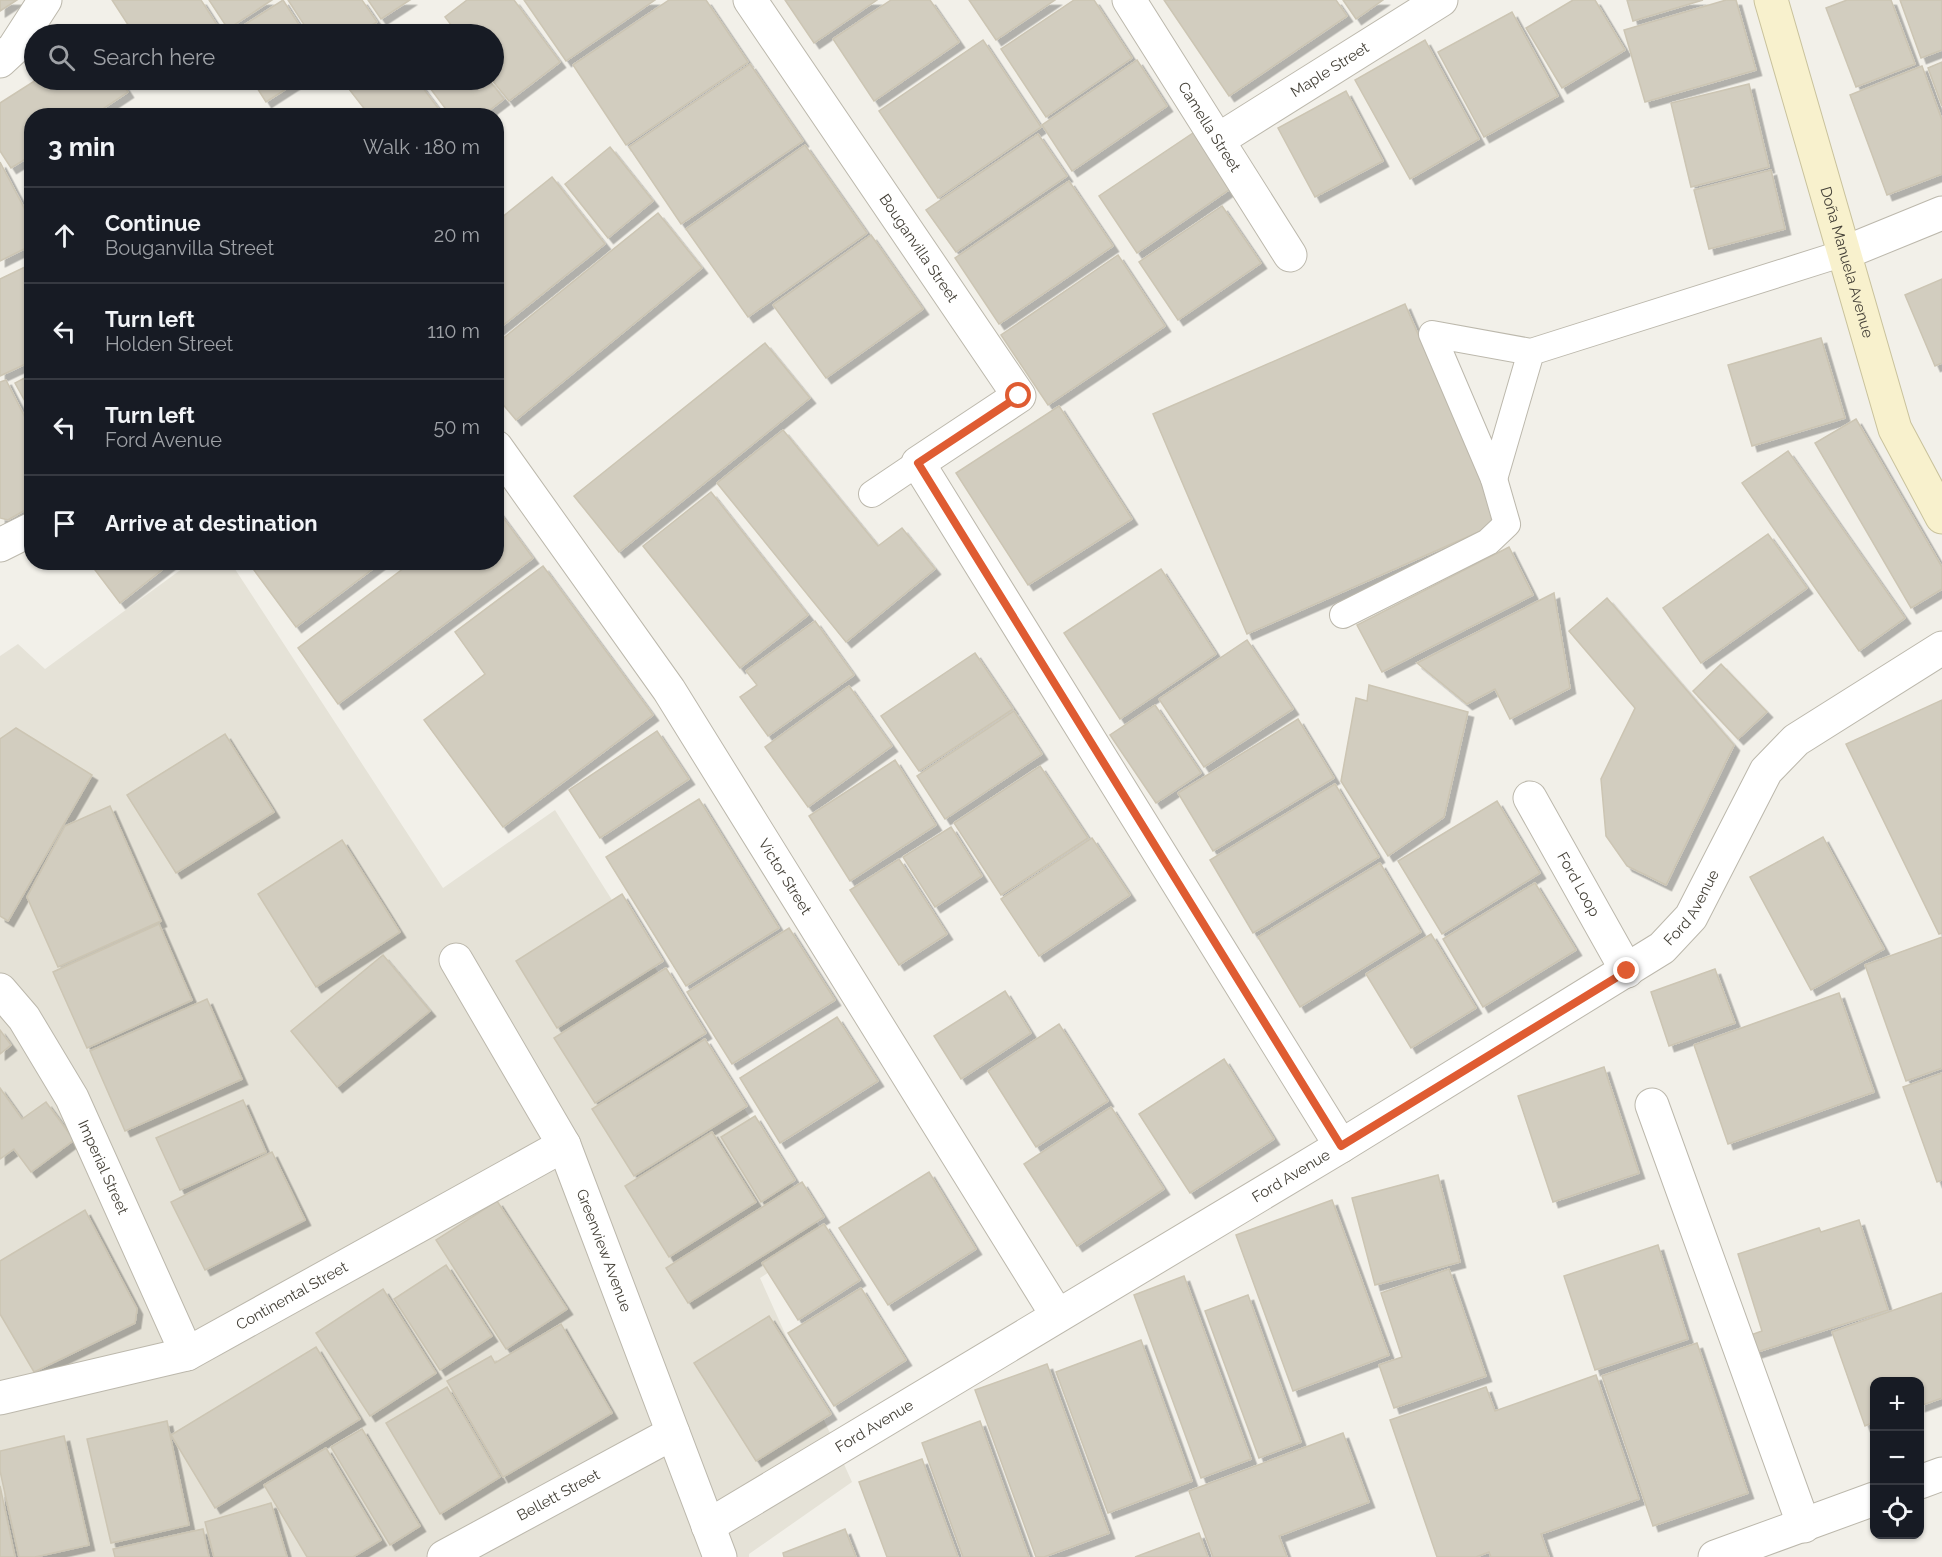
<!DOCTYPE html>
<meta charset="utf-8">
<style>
body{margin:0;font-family:Raleway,sans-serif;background:#20242c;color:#f1f3f6}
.controls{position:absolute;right:18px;bottom:18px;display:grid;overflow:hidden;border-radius:12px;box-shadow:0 2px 4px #0004}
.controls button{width:54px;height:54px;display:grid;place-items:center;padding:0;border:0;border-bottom:2px solid #363941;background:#171b24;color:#f1f3f6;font:30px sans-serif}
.stop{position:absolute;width:18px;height:18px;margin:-14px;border:4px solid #df5c32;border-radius:50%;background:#fff}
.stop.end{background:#df5c32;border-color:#fff;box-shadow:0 2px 6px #0008}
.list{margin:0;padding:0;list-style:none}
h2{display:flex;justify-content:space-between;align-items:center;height:78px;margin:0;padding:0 24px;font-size:26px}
h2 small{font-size:20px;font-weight:400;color:#9ea1a6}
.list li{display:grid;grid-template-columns:39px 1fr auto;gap:18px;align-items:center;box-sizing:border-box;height:96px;padding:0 24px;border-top:2px solid #363941}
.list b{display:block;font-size:22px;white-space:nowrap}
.list p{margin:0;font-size:20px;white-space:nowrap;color:#9ea1a6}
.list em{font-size:20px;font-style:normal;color:#9ea1a6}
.icon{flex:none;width:33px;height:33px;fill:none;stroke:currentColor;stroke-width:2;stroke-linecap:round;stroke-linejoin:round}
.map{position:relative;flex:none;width:1942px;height:1557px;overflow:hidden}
.search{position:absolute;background:#171b24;box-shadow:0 2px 4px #0004;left:24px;top:24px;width:480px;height:66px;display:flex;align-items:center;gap:15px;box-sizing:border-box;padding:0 21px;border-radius:33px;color:#9ea1a6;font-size:22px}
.panel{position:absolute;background:#171b24;box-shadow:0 2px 4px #0004;left:24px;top:108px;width:480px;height:462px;border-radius:24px}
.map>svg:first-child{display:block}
</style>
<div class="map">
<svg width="1942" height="1557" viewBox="0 0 1942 1557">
<defs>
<filter id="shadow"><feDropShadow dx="5.5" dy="5.5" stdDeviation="0" flood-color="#0004"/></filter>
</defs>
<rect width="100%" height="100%" fill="#f2f0e9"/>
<!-- residential -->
<path fill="#e5e2d7" d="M190,563H231L443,888L555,810L825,1236L760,1278L852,1482L749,1554V1557H0V656L18,644L45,669Z"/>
<!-- building -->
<g fill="#d2cdbf" stroke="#ccc5b3" stroke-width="1.5" filter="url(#shadow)">
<path d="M0,0H17L0,11Z"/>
<path d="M112,0H201L219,28L210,34H134Z"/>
<path d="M209,0H272L228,29Z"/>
<path d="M283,0L305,34H230Z"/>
<path d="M288,0H362L377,22L358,34H310Z"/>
<path d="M368,0H410L381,19Z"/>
<path d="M467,0H514L560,62L509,101L492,80L494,34H458L445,17Z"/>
<path d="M524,0H655L566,61Z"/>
<path d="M669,0H706L748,62L626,145L573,65Z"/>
<path d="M785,0H877L814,43Z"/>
<path d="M891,0H930L959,42L874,101L833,39Z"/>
<path d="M969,0H1055L996,40Z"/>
<path d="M1074,0H1094L1132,58L1046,117L1001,49Z"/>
<path d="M1164,0H1336L1347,16L1229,96Z"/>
<path d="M1343,0H1383L1356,19Z"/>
<path d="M1573,0H1595L1625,50L1562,88L1526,28Z"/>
<path d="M1627,0H1703L1633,21Z"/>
<path d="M1726,0H1736L1756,70L1645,102L1624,30Z"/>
<path d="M1847,0H1891L1915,64L1856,87L1826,8Z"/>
<path d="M1900,0H1942V50L1921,58Z"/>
<path d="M1512,12L1558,96L1484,137L1438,52Z"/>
<path d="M983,40L1041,127L938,198L879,111Z"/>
<path d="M1425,40L1479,139L1410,179L1355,80Z"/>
<path d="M1137,60L1167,106L1072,171L1042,125Z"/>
<path d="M1942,62V106L1928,68Z"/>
<path d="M750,64L803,141L681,224L629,147Z"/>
<path d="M1922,66L1942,120V174L1887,195L1850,95Z"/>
<path d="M36,80H120L128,92L92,116H32V155L11,168L0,151V103Z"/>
<path d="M252,80H300L266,102Z"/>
<path d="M342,80H417L444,116H370Z"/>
<path d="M424,80H489L504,99L482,116H451Z"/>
<path d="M1749,84L1769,167L1691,187L1671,103Z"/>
<path d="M1346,91L1383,161L1315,197L1278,128Z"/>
<path d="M1196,131L1233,187L1137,253L1099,196Z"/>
<path d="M1038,134L1067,176L956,252L926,210Z"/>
<path d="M805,145L867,233L748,317L686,229Z"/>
<path d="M610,147L653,201L608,238L565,184Z"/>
<path d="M0,162L32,223V245L0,261Z"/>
<path d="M1771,170L1785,229L1709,249L1694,190Z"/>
<path d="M552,177L605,244L496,331V222Z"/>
<path d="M1069,181L1113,246L999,324L955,258Z"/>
<path d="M1222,206L1261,263L1178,320L1139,262Z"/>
<path d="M658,213L702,268L516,420L496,396V344Z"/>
<path d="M871,235L923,309L826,378L773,305Z"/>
<path d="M1118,255L1165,326L1048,405L1001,335Z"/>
<path d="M27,266L32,275V361L0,376V279Z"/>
<path d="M1942,279V363L1935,366L1905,295Z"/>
<path d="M1405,304L1499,523L1247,634L1153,414Z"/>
<path d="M1821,338L1845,418L1752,446L1728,365Z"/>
<path d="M765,343L810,398L619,552L574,496Z"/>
<path d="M32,374V414L15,383Z"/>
<path d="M6,380L32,431V506L8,520L0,518V382Z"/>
<path d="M1059,406L1132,519L1028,585L956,473Z"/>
<path d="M1856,419L1942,567V589L1911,608L1815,443Z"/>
<path d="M783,430L878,546L902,528L935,569L846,642L717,483Z"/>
<path d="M1788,451L1905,618L1859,651L1742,483Z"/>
<path d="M711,492L808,615L740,668L643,546Z"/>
<path d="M496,508L533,558L338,704L298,648L412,562H496Z"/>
<path d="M1768,534L1807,588L1701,663L1663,608Z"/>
<path d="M1509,547L1533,595L1382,672L1357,625Z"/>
<path d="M89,562H172L120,603Z"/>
<path d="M248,562H382L296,627Z"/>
<path d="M543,566L653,715L503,827L424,720L485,674L455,632Z"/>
<path d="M1161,569L1216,654L1120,719L1064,633Z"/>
<path d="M1554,593L1570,688L1510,719L1495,689L1467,704L1417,663Z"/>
<path d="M1607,598L1734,745L1666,885L1627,866L1606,836L1601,779L1635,708L1569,631Z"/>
<path d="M815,621L854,675L768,736L740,697L757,685L746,671Z"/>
<path d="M1247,640L1293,709L1204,767L1159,699Z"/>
<path d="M975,653L1013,709L919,771L881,716Z"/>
<path d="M1721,664L1767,712L1738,739L1693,691Z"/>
<path d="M1369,685L1468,712L1444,817L1388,856L1341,781L1356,698L1367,701Z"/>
<path d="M849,686L892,746L808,807L765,747Z"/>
<path d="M1942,700V933L1939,934L1846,744Z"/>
<path d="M1155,705L1201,773L1156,803L1110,735Z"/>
<path d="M1014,711L1042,754L945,819L917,776Z"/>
<path d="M1298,719L1334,778L1213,851L1178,793Z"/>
<path d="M16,728L92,775L8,921L0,916V739Z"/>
<path d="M657,731L689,779L600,838L569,790Z"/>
<path d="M225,734L274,812L176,873L127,795Z"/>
<path d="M895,760L936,825L850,881L809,816Z"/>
<path d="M1040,766L1088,838L1001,895L954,823Z"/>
<path d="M1335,784L1379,857L1253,933L1210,860Z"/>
<path d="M699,799L779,928L686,986L606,857Z"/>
<path d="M1497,801L1540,873L1442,934L1398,861Z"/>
<path d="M110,806L161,921L58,967L27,897L65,826Z"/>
<path d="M951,827L982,876L935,907L903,857Z"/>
<path d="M1823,837L1884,949L1811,990L1750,877Z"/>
<path d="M1092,838L1130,895L1039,956L1001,899Z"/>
<path d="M342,840L400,932L316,987L258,894Z"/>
<path d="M899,859L947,934L899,965L850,890Z"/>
<path d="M1380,863L1421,932L1300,1007L1258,937Z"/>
<path d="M1535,883L1576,950L1483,1007L1443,939Z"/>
<path d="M622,894L663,961L557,1028L516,961Z"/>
<path d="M159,924L192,1000L87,1048L53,972Z"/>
<path d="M789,928L835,1000L732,1064L687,992Z"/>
<path d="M1431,934L1476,1008L1411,1048L1366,974Z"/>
<path d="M1942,937V1068L1906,1081L1865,965Z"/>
<path d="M383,955L430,1011L337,1087L291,1031Z"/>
<path d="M666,968L706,1033L595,1103L554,1038Z"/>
<path d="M1715,969L1735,1023L1669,1046L1651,992Z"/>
<path d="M1005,991L1031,1033L961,1079L934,1036Z"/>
<path d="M1839,993L1874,1092L1728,1144L1694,1045Z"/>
<path d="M207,999L242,1079L125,1131L90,1051Z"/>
<path d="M837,1017L878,1081L780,1143L740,1078Z"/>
<path d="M1059,1024L1108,1101L1036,1147L988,1071Z"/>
<path d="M0,1030L11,1045L0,1054Z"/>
<path d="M705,1039L747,1106L634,1176L592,1109Z"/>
<path d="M1224,1059L1274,1139L1190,1193L1139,1114Z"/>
<path d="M1604,1067L1639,1173L1553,1202L1518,1096Z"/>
<path d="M1942,1073V1180L1937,1182L1903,1087Z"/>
<path d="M0,1088L22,1119L46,1102L74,1140L31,1172L14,1149L0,1159Z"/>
<path d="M243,1100L266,1152L180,1190L156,1138Z"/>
<path d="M1111,1107L1164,1189L1077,1246L1024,1164Z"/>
<path d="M755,1116L795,1180L761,1202L721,1137Z"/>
<path d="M712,1132L756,1202L669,1257L625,1186Z"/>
<path d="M272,1152L305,1220L205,1270L171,1202Z"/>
<path d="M929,1172L976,1249L888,1305L839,1228Z"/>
<path d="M1438,1175L1460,1262L1375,1285L1352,1198Z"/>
<path d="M802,1182L824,1217L688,1303L666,1268Z"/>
<path d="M1332,1200L1389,1355L1293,1391L1236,1235Z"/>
<path d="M497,1201L567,1309L506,1349L436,1240Z"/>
<path d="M85,1210L137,1309L135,1323L34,1372L0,1314V1261Z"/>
<path d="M1859,1220L1888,1310L1754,1353L1748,1336L1762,1331L1738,1254L1819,1228L1821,1232Z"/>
<path d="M824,1224L860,1280L798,1320L762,1263Z"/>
<path d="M1658,1245L1688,1339L1595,1370L1564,1276Z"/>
<path d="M446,1265L492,1336L440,1370L394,1299Z"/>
<path d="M1449,1269L1486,1376L1394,1408L1379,1365L1402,1357L1381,1293Z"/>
<path d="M1184,1276L1251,1459L1201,1478L1134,1295Z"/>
<path d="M861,1288L906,1360L834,1406L788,1333Z"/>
<path d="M383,1289L436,1373L370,1416L316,1333Z"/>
<path d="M1942,1293V1398L1920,1406V1382H1874V1422L1865,1426L1832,1332Z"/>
<path d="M1248,1295L1301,1442L1259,1458L1205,1311Z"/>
<path d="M769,1316L831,1414L756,1461L694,1363Z"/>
<path d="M561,1324L612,1413L503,1477L447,1381L491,1356L495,1363Z"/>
<path d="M1141,1340L1192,1481L1108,1513L1056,1372Z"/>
<path d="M1697,1343L1748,1493L1653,1526L1602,1376Z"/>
<path d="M316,1347L360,1419L215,1508L171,1435Z"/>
<path d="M1047,1364L1109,1533L1044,1557H1036L975,1390Z"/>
<path d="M1596,1375L1639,1499L1541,1534L1549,1557H1491L1489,1552L1476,1557H1437L1390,1420L1486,1387L1495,1411Z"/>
<path d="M447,1387L500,1477L440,1514L386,1423Z"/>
<path d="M167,1421L189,1525L111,1543L87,1439Z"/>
<path d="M980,1421L1029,1557H963L922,1443Z"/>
<path d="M362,1429L420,1526L390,1545L331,1447Z"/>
<path d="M1343,1433L1369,1502L1279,1536L1287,1557H1213L1189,1491Z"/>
<path d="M64,1436L89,1545L35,1557H19L0,1471V1451Z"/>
<path d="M326,1448L381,1540L353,1557H307L264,1485Z"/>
<path d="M922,1459L958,1557H887L859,1482Z"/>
<path d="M0,1486L15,1557H0Z"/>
<path d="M271,1503L287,1557H214L205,1522Z"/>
<path d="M203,1529L209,1557H115L113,1549Z"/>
<path d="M845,1529L856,1557H784L783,1553Z"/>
<path d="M1199,1533L1208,1557H1135Z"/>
</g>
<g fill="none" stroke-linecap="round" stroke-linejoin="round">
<!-- lane casing -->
<g stroke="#bcb8ac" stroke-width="28">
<g id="lane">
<path d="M1531,352L1494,479L1432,334L1531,352L1844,253"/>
<path d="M872,494L918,463"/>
<path d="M1343,615L1488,542L1507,524L1494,479"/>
</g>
</g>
<!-- street casing -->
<g stroke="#bcb8ac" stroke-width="35">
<g id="street">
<path id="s1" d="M750,0L1019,396L918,463L1341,1146"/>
<path id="s2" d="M1129,0L1290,255"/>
<path d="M0,61L14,48L45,0"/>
<path id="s3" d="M1218,140L1441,0"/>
<path d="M1844,253L1942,213"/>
<path id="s4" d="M496,447L669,690L1057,1315"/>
<path d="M0,545L32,529"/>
<path id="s5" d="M1530,798L1627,971"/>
<path id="s6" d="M456,960L564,1145L720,1557"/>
<path id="s7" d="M0,990L24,1018L72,1098L187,1354"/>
<path d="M1652,1105L1804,1526"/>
<path id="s8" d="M0,1398L187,1354L564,1145"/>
<path d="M1920,1482L1942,1474"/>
<path id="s9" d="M708,1526L1341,1146L1662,948L1691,917L1766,771L1796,740L1942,648"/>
<path id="s10" d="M444,1557L673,1433"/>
<path d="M1715,1557L1874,1499"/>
</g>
</g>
<!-- secondary casing -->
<g stroke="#c9c29c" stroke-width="35">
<g id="secondary">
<path id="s11" d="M1771,0L1895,429L1942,517"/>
</g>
</g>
<!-- lane -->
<use href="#lane" stroke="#fff" stroke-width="26"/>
<!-- street -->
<use href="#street" stroke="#fff" stroke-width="33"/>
<!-- secondary -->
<use href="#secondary" stroke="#f8f1cd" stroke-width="33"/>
</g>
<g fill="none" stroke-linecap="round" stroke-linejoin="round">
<!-- route -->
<path stroke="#df5c32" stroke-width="8" d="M1019,396L918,463L1341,1146L1627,971"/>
</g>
<g text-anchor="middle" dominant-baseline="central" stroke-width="4.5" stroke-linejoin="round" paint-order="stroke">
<!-- street labels -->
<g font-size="15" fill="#454138" stroke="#fff">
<text stroke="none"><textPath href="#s3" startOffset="132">Maple Street</textPath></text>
<text stroke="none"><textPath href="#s2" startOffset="150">Camella Street</textPath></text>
<text stroke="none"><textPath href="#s1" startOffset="300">Bouganvilla Street</textPath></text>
<text stroke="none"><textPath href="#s11" startOffset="273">Doña Manuela Avenue</textPath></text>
<text stroke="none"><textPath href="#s4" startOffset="518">Victor Street</textPath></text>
<text stroke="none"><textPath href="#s5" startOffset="99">Ford Loop</textPath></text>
<text stroke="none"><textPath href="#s9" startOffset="1166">Ford Avenue</textPath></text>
<text stroke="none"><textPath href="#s7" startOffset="206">Imperial Street</textPath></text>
<text stroke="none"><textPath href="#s9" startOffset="680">Ford Avenue</textPath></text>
<text stroke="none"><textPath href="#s6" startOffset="327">Greenview Avenue</textPath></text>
<text stroke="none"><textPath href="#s8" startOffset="312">Continental Street</textPath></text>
<text stroke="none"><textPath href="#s9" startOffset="194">Ford Avenue</textPath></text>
<text stroke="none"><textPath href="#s10" startOffset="130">Bellett Street</textPath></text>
</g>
</g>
</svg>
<div class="controls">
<button>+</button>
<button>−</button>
<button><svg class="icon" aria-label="locate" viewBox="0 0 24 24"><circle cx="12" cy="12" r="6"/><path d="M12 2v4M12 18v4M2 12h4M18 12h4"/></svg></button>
</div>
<div class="stop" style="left:1019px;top:396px"></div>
<div class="stop end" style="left:1627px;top:971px"></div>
<div class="search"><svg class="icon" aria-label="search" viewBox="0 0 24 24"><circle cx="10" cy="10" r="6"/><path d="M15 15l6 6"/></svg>Search here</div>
<section class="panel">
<h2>3 min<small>Walk · 180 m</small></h2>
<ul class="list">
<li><svg class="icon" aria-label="ahead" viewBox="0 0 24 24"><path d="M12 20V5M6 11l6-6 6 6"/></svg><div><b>Continue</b><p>Bouganvilla Street</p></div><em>20 m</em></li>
<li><svg class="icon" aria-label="left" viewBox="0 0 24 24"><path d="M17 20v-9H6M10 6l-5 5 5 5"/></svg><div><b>Turn left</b><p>Holden Street</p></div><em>110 m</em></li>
<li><svg class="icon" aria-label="left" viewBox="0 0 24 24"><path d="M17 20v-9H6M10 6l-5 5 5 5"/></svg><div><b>Turn left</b><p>Ford Avenue</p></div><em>50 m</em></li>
<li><svg class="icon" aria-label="arrive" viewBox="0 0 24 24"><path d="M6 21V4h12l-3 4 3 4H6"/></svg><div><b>Arrive at destination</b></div></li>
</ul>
</section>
</div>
